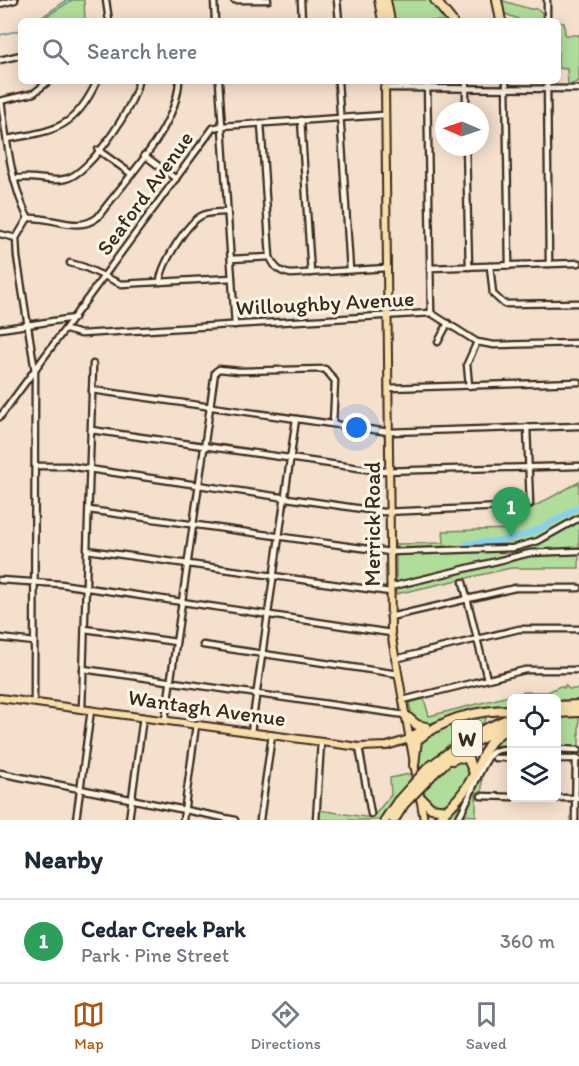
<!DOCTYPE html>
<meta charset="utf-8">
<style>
body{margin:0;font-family:Itim,sans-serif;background:#f2f2f3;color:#1f2937}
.controls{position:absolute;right:18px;bottom:18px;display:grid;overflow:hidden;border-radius:9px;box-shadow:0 3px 15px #0003}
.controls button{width:54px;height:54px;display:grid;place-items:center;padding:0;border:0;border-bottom:2px solid #e0e1e3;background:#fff;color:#1f2937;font:30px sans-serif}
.compass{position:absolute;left:435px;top:102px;width:54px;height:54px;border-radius:50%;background:#fff;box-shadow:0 3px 15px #0003;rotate:272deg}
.you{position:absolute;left:357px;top:428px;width:21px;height:21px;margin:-15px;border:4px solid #fff;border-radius:50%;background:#1a73e8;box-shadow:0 0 0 9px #1a73e833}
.badge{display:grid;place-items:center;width:39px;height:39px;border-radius:50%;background:#b45309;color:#fff;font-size:20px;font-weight:700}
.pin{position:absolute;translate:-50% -50px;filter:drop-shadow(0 2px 3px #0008)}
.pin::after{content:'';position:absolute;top:32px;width:21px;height:18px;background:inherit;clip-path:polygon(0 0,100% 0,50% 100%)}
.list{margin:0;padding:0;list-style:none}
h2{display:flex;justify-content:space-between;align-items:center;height:78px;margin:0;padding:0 24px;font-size:26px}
h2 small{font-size:20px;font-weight:400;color:#747a83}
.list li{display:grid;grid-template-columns:39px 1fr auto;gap:18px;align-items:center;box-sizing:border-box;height:84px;padding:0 24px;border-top:2px solid #e0e1e3}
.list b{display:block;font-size:22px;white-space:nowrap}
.list p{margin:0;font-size:20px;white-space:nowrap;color:#747a83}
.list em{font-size:20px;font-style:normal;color:#747a83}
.icon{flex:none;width:33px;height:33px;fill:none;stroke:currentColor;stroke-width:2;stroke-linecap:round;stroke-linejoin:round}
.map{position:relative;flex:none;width:579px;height:820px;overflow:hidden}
.search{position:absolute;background:#fff;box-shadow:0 3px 15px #0003;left:18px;right:18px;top:18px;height:66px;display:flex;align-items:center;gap:15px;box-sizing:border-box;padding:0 21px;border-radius:9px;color:#747a83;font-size:22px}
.sheet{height:162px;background:#fff}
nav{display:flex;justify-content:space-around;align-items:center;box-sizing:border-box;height:84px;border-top:2px solid #e0e1e3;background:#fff;font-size:16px;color:#747a83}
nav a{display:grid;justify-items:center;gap:3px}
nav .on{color:#b45309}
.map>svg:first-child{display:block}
</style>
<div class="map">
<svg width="579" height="820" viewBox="0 0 579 820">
<rect width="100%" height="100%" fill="#f5e0ce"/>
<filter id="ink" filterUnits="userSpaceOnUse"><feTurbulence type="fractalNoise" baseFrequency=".0167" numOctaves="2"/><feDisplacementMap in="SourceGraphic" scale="12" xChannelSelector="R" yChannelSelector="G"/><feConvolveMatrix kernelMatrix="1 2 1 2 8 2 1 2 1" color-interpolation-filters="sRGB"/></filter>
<g filter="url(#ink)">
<!-- green -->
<g fill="#b1dd9b" stroke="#76845c" stroke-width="1.5">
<path d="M67,0H84L85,21H36Z"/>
<path d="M390,0H429L445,14L447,21H391Z"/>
<path d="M500,0L530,9H538L542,13V21H518V19L503,13Z"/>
<path d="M558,22L564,23L565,35H579V81L568,86L567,69L558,68Z"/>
<path d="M579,482V568H511L396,594V544L444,543L443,531L513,529V511H526Z"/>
<path d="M565,685L569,689H579V701L512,698L511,707H489L424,725L413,719L409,703L424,699L429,716L525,692H548L560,686L564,688Z"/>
<path d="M483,715L486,719L483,723L455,739L421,769C418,760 414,749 419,740C426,727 468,718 483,715Z"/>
<path d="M579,715V755L556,754L557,718Z"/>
<path d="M511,729V754H494L482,776V792H476V816L463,815V820H439L455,807L486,749Z"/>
<path d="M466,759C474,785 463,788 447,807L433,808L425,798L424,789L426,785L454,760Z"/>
<path d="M410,774L411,779L382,820H319V810L372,818L391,795L390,778Z"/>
</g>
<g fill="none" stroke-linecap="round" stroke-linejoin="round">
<!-- stream -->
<g stroke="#6a8e99" stroke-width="1.5">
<path d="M39,21L72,0"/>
<path d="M0,35L21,30"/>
</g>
<!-- river -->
<path stroke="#8ad0eb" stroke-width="6" d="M466,544C479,541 492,542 504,540C533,535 555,521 579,507"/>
<!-- minor casing -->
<g stroke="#3b2a1e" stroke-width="9">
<g id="minor">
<path d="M106,0L109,21"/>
<path d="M214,0L215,21"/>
<path d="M234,0H268"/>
<path d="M301,0L302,21"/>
<path d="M337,0L339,21"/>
<path d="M0,4L15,0"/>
<path d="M547,21V0"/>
<path d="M0,60L21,55"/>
<path d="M219,81L235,325"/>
<path d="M338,81L350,270"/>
<path d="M427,81L431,313"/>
<path d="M506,81L509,266"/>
<path d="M547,81L549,264"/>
<path d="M385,88L579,89"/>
<path d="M0,101L34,93L49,81"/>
<path d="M1,101C7,140 10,181 28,218L16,238L17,257L35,371L34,702"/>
<path d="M466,111V81"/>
<path d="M301,120L311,273"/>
<path d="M261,123L270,257C275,268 279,272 291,274L387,268"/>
<path d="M7,139C54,131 75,129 97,81"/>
<path d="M466,147L469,267"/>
<path d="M98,150L130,173"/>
<path d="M144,155L176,179"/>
<path d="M14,179C31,174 48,183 65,179C89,175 136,105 138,81"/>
<path d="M28,218C53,216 77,234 98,217C126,179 177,128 179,81"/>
<path d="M0,234L16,238"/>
<path d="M231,259L270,257"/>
<path d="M70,263L84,267L121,284L232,278"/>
<path d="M490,266L493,294L504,304L579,303"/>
<path d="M430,268L579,263"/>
<path d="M160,282C161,265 187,222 203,215C210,212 220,212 227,212"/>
<path d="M0,329L74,318"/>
<path d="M66,330L81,334L431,313L477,342L494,345L579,343"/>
<path d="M438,342L448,323"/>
<path d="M469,386L467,364L477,342"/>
<path d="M388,388L579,382"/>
<path d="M92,390L389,432L579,426"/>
<path d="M0,417L213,128L222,126L385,115"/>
<path d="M91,430L380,471L579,466"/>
<path d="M35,466H68L383,512L527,506L530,504L527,427"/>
<path d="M89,510L390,552L513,548L538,541L579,518"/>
<path d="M87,550L390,592"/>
<path d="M0,580L61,584L391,633"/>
<path d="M463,582L487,679"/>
<path d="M390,587L530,553L579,551"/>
<path d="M390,617L515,588H579"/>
<path d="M85,629L176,642"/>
<path d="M0,638L34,642"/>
<path d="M203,645L398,674"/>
<path d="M395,659L519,629H579"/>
<path d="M83,669L405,715"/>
<path d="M403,700L525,670H579"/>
<path d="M82,709L93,364"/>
<path d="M165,720L215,372L219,369L239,371L325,369L335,381L333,424"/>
<path d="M251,732L296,419"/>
<path d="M359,747L371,814"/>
<path d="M556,749L579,750"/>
<path d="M495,758H512"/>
<path d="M556,759H579"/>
<path d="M0,773L235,820"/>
<path d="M481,796L512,797"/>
<path d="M551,798H579"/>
<path d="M76,820L91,710"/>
<path d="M129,820L143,717"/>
<path d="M183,820L196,725"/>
<path d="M260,820L272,735"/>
<path d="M316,820L321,742"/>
<path d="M457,820C468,805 482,759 493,752C498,748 505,749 512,749"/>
<path d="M575,820L576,759"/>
</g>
</g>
<!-- major casing -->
<g stroke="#3b2a1e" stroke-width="10">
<g id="major">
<path d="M385,86L391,633L424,820"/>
<path d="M0,698L359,747L387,746L409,739"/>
</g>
</g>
<!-- highway casing -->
<g stroke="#3b2a1e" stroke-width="12">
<g id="highway">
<path d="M379,0L383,21"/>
<path d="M386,0L390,21"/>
<path d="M435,0L452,21"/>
<path d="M497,0L501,21"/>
<path d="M385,88L387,81"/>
<path d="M556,706L579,705"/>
<path d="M556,713L579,712"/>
<path d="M405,715L417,725L426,727"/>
<path d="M409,739L424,729"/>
<path d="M452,760L459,757L468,759L474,773"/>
<path d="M414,765L417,740C444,718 477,710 512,710"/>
<path d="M428,768L472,735L512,717"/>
<path d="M434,773L459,750L502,728"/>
<path d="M421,798L431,808L447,810"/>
<path d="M385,820L398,801"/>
<path d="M394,820L404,804"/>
<path d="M437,820C448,809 460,799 468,785C483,762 483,738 512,727"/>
</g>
</g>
<!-- minor -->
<use href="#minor" stroke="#fcf5e5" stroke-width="4.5"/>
<!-- major -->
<use href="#major" stroke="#f8deab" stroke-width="6"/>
<!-- highway -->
<use href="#highway" stroke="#f8deab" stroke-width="8"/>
<!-- highway-bridge casing -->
<g stroke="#3b2a1e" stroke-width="12" stroke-linecap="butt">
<g id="highway-bridge">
<path d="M398,801L428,768"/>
<path d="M404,804L434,773"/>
</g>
</g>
<!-- highway-bridge -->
<use href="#highway-bridge" stroke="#f8deab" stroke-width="8"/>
</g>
</g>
<g text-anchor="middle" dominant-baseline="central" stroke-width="6" stroke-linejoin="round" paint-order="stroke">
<!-- shield labels -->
<rect fill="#fcf5e5" stroke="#75675a" stroke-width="1.5" x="452" y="720" width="30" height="36" rx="4.5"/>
<g font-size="21" font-weight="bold" fill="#3b2a1e">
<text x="467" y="738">W</text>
</g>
<!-- street labels -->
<g font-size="22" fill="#3b2a1e" stroke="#fcf5e5">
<text transform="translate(145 193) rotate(-54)">Seaford Avenue</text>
<text transform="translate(325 303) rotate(-3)">Willoughby Avenue</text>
<text transform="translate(372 524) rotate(-90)">Merrick Road</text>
<text transform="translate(207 708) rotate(8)">Wantagh Avenue</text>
</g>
</g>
</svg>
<div class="controls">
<button><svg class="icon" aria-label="locate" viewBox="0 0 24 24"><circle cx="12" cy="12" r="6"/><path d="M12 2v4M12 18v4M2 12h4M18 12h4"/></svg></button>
<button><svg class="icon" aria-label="layers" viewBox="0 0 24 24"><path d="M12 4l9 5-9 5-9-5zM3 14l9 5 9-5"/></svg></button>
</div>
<svg class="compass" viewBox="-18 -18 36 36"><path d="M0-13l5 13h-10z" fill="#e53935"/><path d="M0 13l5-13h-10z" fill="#747a83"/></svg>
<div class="you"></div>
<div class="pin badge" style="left:511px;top:537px;background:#2e9e5b">1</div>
<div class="search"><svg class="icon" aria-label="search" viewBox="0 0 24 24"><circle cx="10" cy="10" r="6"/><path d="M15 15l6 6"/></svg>Search here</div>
</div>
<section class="sheet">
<h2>Nearby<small></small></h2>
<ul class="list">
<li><span class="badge" style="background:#2e9e5b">1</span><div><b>Cedar Creek Park</b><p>Park · Pine Street</p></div><em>360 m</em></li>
</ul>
</section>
<nav>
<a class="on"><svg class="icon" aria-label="map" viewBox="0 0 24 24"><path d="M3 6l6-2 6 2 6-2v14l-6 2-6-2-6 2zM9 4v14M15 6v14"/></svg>Map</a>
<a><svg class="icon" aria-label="directions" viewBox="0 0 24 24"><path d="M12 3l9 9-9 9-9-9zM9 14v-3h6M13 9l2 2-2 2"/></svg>Directions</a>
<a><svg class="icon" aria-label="saved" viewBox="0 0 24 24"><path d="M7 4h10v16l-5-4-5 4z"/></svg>Saved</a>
</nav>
